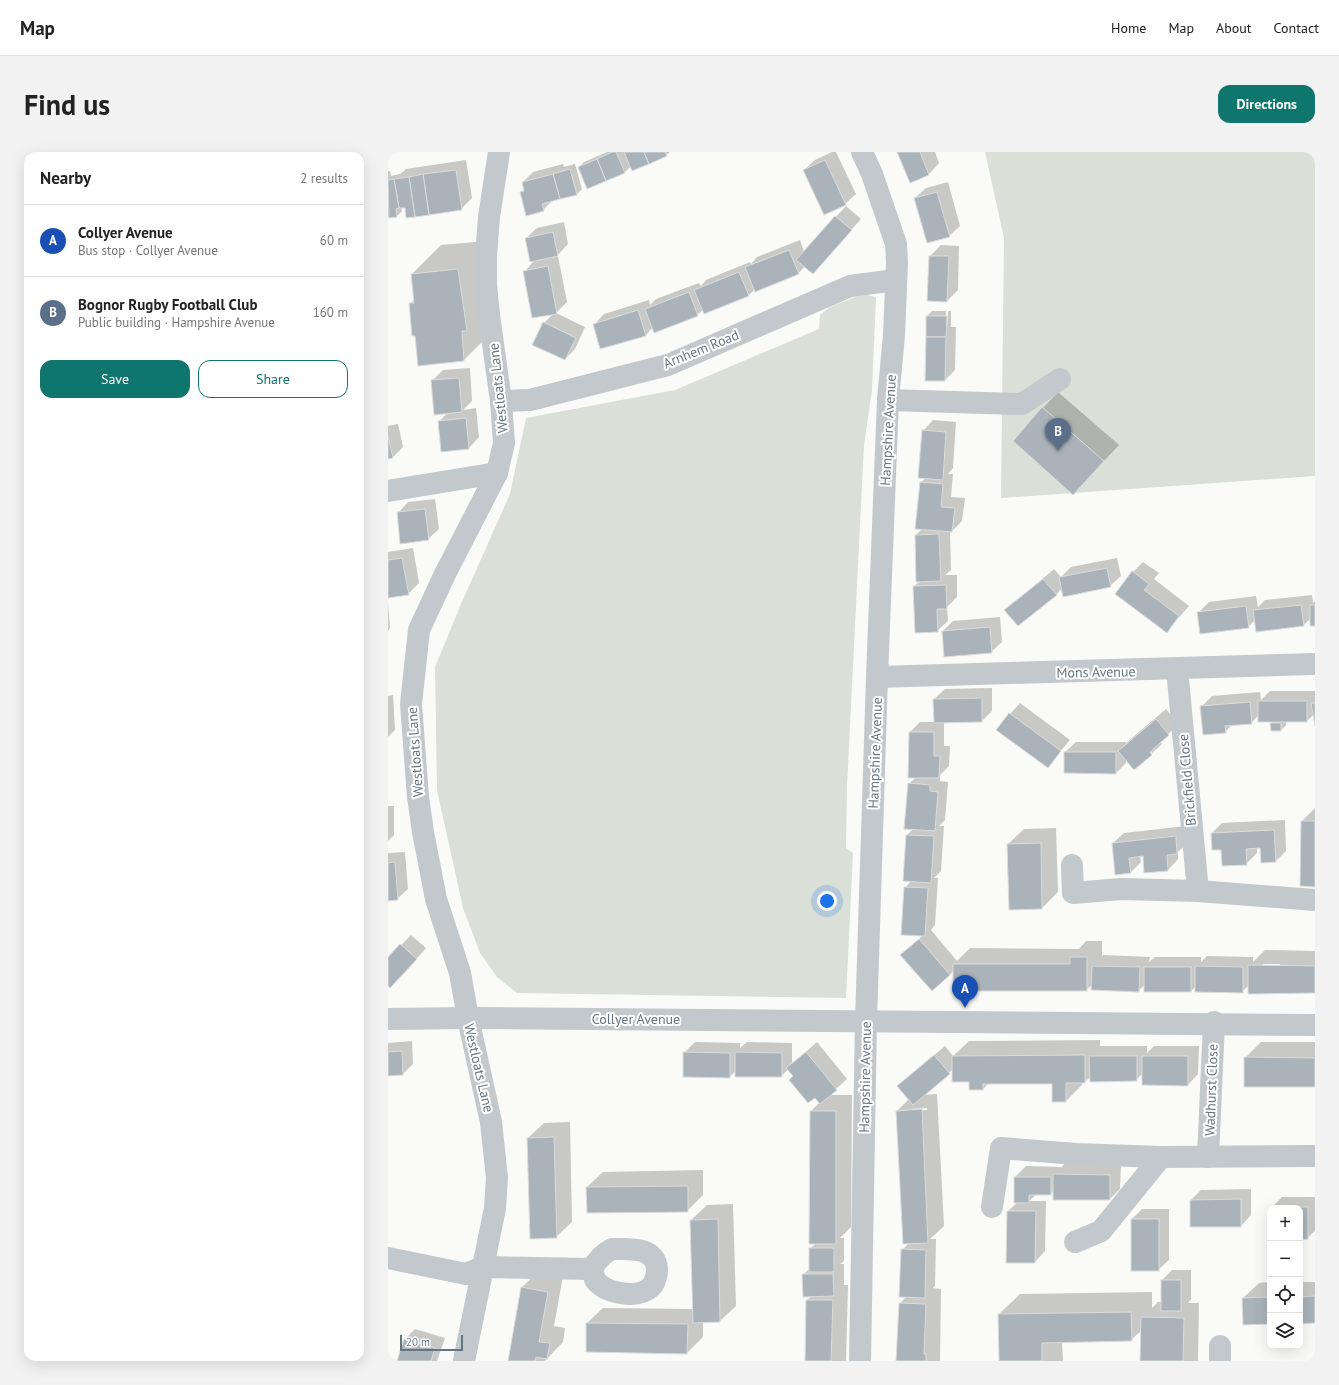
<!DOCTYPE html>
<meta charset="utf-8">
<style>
body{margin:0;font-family:"PT Sans",sans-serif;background:#f2f2f2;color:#222}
.controls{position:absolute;right:12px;bottom:12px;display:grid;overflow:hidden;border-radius:8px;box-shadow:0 4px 16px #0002}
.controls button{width:36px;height:36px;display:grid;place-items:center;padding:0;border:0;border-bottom:1px solid #e0e0e0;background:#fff;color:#222;font:20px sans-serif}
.scale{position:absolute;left:12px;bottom:10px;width:63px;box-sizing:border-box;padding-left:4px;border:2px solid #657683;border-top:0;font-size:11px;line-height:14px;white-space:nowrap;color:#657683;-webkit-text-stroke:3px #fff;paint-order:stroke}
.you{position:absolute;left:439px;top:749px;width:14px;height:14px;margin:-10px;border:3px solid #fff;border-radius:50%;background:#1a73e8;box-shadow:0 0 0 6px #1a73e833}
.badge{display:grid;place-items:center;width:26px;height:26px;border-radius:50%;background:#0f766e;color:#fff;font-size:13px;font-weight:700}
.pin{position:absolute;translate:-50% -33px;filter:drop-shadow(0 1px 2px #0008)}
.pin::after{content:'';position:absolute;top:21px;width:14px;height:12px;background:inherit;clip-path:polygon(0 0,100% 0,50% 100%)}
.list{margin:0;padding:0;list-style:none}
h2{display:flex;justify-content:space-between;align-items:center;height:52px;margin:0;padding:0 16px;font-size:17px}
h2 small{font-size:13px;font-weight:400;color:#767676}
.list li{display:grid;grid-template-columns:26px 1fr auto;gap:12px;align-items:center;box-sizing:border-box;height:72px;padding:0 16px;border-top:1px solid #e0e0e0}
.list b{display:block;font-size:15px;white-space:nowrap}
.list p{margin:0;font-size:13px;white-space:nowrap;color:#767676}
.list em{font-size:13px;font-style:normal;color:#767676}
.actions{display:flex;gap:8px;padding:12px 16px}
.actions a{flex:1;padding:9px 0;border:1px solid #0f766e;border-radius:12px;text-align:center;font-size:14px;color:#0f766e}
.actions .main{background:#0f766e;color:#fff}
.icon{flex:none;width:22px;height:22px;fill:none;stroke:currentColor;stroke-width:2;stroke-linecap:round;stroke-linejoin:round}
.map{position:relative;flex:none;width:927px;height:1209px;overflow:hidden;border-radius:12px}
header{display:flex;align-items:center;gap:24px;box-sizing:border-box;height:56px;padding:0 20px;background:#fff;border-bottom:1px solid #e0e0e0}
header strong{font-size:19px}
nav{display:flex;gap:22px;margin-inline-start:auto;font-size:14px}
.intro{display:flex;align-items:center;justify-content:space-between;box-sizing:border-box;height:96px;padding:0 24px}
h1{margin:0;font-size:28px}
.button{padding:10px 18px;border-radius:12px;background:#0f766e;color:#fff;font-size:14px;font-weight:700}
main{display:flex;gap:24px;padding:0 24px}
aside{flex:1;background:#fff;border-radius:12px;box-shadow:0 4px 16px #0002}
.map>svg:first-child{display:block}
</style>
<header>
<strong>Map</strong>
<nav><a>Home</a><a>Map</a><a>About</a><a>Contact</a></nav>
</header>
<div class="intro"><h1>Find us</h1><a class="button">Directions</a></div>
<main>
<aside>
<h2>Nearby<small>2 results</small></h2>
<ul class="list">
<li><span class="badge" style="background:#1a4fb4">A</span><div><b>Collyer Avenue</b><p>Bus stop · Collyer Avenue</p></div><em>60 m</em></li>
<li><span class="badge" style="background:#5c6f8a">B</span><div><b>Bognor Rugby Football Club</b><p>Public building · Hampshire Avenue</p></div><em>160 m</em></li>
</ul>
<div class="actions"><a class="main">Save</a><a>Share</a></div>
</aside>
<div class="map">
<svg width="927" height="1209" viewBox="0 0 927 1209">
<rect width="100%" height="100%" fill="#fafaf8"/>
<!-- green -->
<g fill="#dadfd7">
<path d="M597,0H927V324L613,346L616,86Z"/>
<path d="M474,142L488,145L484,238L476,293L459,634L458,696L465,701L458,846L129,841L109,825L92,801L75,756L49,638L47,515L73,452L122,342L138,266L287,238L431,177L432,163L442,155Z"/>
</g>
<!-- shadow -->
<g fill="#0003" fill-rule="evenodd">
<path d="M219,0H282L278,3L243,14L236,21L191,15L196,10Z"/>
<path d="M444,0H448L468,42L457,52L416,18L427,8Z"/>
<path d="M510,0H547L551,11L541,22L522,30Z"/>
<path d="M78,8L84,46L73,57L18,54L13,55L14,59L9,64H2L0,66V19H2L3,24L12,22L18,17Z"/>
<path d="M175,12L176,15L187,12L194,37L189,42L165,48L155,58L133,40L137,37L135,30L145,20Z"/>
<path d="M560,30L572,74L561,84L527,46L538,36Z"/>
<path d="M458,54L473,67L425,121L417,114L410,122L367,137L361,143L316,161L315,158L309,163L265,175L258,183L213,196L206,173L216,162L261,148L262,153L268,147L311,131L313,134L318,128L362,110L363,112L369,105L412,88L416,100Z"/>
<path d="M176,70L180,92L168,105L170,104L179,150L168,161L197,175L187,197L177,207L156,171L166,161L136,120L148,107L138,86L149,76Z"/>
<path d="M99,89L105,179L76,208L28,183L22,152L27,147L24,122L53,93Z"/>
<path d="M553,93L571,94L570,138L559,149L540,148L542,104Z"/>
<path d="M544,159H558L557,175H559L560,159H563V175H568L567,218L557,228L539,164Z"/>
<path d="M82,216L84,249L75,258L88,256L91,285L81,296L51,270L60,260L44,229L55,218Z"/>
<path d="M670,240L731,293L700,326L655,256Z"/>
<path d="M545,268L568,270L565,316L560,322H565L563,345L577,346L574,369L564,379H562L563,418L557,423H569V445L559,455L560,469L549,479L526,434L532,429L528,383L535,376L533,330L538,326L535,279Z"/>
<path d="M10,272L15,295L5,305L0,306V274Z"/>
<path d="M47,347L51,377L40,387L10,361L20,350Z"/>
<path d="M25,396L31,431L20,442L0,445V400Z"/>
<path d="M729,406L733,424L722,434L674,436L668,443L618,458L666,417L673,425L683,415Z"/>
<path d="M755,410L771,421L766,427L801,454L779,479L745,420Z"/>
<path d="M924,443L925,451L927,449V473L923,466L916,473L867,468L860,475L810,461L821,450L868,444L870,455L877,448Z"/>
<path d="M0,450L2,476L0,479Z"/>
<path d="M612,465L614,490L603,500L555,479L565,469Z"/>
<path d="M604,536V559L594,569L556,570V594H562L561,614L552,623V629L560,630L557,668L551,674H556L553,719L546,726H550L547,773L543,778L569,809L582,796L691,797L698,789H714V805L715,803L762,805L761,810L767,805H813V810L819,804L865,805V810L877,798L927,799V840L861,833L854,840L808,834L803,839L757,833L750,839L705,832L698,838L566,818L562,823L514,803L535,783L517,736L524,728H516L519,683L525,677L521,632L528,625L522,580L532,570H547L546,547L557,537ZM875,812H892V814H875Z"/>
<path d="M882,539H927V568L926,562L919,569H898V573L893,578L883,572L886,569L871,563L863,571L845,572L837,580L813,555L824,544L872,540L873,548Z"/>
<path d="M5,543L7,578L0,585V544Z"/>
<path d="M632,551L682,588L660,614L622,562Z"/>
<path d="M778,557L791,572L772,589L774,592L764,601L759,595L738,607V611L728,621L677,600L688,590H738V591Z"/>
<path d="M0,654H6V683L0,689Z"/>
<path d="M927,656V734L914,669Z"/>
<path d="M897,668L898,699L888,709L873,695L869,696V701L858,712L834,697L824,681L834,671Z"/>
<path d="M798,674L799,691L790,700V707L780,718L757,720L756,703L752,704L753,710L743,720L725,691L736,681Z"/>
<path d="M668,676L670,740L654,756L622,757L620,692L636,677Z"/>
<path d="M17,700L20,737L9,747L0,748V701Z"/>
<path d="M23,783L38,796L13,825L0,833V807Z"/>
<path d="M712,888V894H759V901L766,894H811L810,922L800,933L755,921L748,928L703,924L697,930H694V933L678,949L665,931H601L595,937L565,917L535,943L549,942L556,1074L542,1087H548L547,1134L545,1136L553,1137L552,1209H509L512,1151L519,1144L514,1098L521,1091L509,959L521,947L510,934L557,894L565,904L581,889ZM539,956V958L524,959V957Z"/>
<path d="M24,889L25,912L15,922L0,923V891Z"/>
<path d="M307,890L352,891V896L359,890L404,891V912L429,890L459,927L441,943H464L463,1075L452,1086H456V1109L452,1112H456V1133H460L458,1209H418L419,1148L424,1144L415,1123L422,1116V1097L428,1091L423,959L432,950L401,917L393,924L348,918L342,925L296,901Z"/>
<path d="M873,890H927V934L857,906Z"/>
<path d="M182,970L184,1070L168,1085L140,986L156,971Z"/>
<path d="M676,1012H733L732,1037L722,1047L666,1038L662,1042H649L641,1049H658L657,1099L647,1110L620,1059L630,1050H627V1025L638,1014L673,1015V1016Z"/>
<path d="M315,1018V1043L299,1059L199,1035L215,1020Z"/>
<path d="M863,1037V1063L853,1074L803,1048L813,1038Z"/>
<path d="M894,1045H927V1079L919,1086L912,1087V1056H883Z"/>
<path d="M345,1052L348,1154L332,1169L315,1170V1185L299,1201L199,1171L215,1156L306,1157L303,1068L319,1053Z"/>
<path d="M754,1057H781V1108L770,1118L744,1067Z"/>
<path d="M784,1118H803V1147L800,1151H811L810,1209H753L754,1178L743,1188L674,1189L675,1209H612L611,1162L632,1142L764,1140V1156L770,1150H774V1128Z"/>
<path d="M150,1120L175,1124L166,1174L177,1176L175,1190L157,1209H121L134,1135Z"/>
<path d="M882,1130V1171L855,1146L871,1131Z"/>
<path d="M912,1130H927V1170L912,1171Z"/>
<path d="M27,1177L57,1186L49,1209H12L17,1187Z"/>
</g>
<!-- building -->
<g fill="#aab3b9" stroke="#dcdcda">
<path d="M224,0H228L237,21L218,29L209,7Z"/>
<path d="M236,0H256L261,12L244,19Z"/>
<path d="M256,0H277L279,4L261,12Z"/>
<path d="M509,0H532L541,23L522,31Z"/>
<path d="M209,7L218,29L199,37L190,15Z"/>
<path d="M437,8L458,53L436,63L415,18Z"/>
<path d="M182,17L189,43L172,47L165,22Z"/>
<path d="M68,18L74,58L41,63L35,22Z"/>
<path d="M35,22L41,63L27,65L21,25Z"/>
<path d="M165,22L172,47L154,52L156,59L138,64L132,40L136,39L134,30Z"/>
<path d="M21,25L27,65L18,66L17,56H11L6,27Z"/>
<path d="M6,27L11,56L8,57L9,65L1,66L0,28Z"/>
<path d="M549,40L562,85L539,91L526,46Z"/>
<path d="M447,64L464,78L425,122L408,108Z"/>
<path d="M165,80L170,104L142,110L137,86Z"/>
<path d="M401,98L411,122L367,140L357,115Z"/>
<path d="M541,104H561L559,150L539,149Z"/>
<path d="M160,114L169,162L144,166L135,119Z"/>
<path d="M70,117L79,179H74L76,209L30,214L27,184H24L21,151H26L23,122Z"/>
<path d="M351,120L361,144L316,162L306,138Z"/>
<path d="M301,140L310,164L266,181L257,157Z"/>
<path d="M250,158L258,184L212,197L205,172Z"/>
<path d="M538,164H559L558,185H538Z"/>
<path d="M155,170L188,186L177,208L144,193Z"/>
<path d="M538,185H558L557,229H537Z"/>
<path d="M71,226L74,260L46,263L43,228Z"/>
<path d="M654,255L716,309L685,343L625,289Z"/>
<path d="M78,266L81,297L53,300L50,269Z"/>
<path d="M534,278L558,280L555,328L530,326Z"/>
<path d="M0,284L5,306L0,307Z"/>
<path d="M532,330L555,332L553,355L567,356L564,380L527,377Z"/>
<path d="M37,357L41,388L12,392L9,360Z"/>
<path d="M551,382L553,429L528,430L527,383Z"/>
<path d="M14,406L21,443L0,446V408Z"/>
<path d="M719,416L723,435L675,445L671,425Z"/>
<path d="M744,419L761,432L756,438L791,464L779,481L727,442Z"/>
<path d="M655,427L669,443L630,474L616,458Z"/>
<path d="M558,433L559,457H549L550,480L527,481L525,434Z"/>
<path d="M913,453L916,474L868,480L865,458Z"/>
<rect x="922" y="453" width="5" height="21"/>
<path d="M858,454L861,476L812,482L809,460Z"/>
<path d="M602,475L604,501L556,505L554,479Z"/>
<path d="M594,546V570L546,571L545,547Z"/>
<rect x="870" y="549" width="49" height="21"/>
<path d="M862,550L864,572L837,574L838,581L815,583L812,554Z"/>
<path d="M923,551H927V574Z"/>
<path d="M621,561L673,599L660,616L608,578Z"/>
<path d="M768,567L781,583L762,600L764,603L746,618L730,599Z"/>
<path d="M882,571H893V579H883Z"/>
<path d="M521,580H546V604H552L551,626H520Z"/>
<path d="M676,600H728V622L676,621Z"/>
<path d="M520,631L542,633V639L550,640L547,679L516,677Z"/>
<path d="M913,669H927V735L912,734Z"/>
<path d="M886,678L888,710L873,711L872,696L858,697L859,713L834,714L833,698H824L823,681Z"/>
<path d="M518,683L546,684L543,731L515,729Z"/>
<path d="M788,684L789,702L779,703L780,719L756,721L755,704L741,706L743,721L727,723L724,691Z"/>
<path d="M653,691L654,757L621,758L619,692Z"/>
<path d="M7,710L10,748L0,749V711Z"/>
<path d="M516,735L540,736L537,784L513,783Z"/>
<path d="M531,787L562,823L544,839L512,803Z"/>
<path d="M12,792L29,807L2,836L0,834V805Z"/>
<path d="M682,805H699V839H565V812H682Z"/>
<path d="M860,813L927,814V841L860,842Z"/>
<path d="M704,814L752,815L751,840L703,838Z"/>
<path d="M807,814L855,815V841L807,840Z"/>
<rect x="756" y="815" width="47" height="25"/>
<path d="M14,899L15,923L0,924V900Z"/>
<path d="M295,900L342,901V926L295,925Z"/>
<path d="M347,900L394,901V925H347Z"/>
<path d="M418,900L449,938L432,952L427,946L420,951L401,928L405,924L398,916Z"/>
<path d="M546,903L562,922L525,953L509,934Z"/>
<path d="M697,903V931H678V950H664V932H595V938H581V930H564V904Z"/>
<path d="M701,904H749V929L702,930Z"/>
<path d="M754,904H800V934L754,933Z"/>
<path d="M856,905L927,906V935H856Z"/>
<path d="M534,957L540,1091L515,1092L508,959Z"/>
<path d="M422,959H448V1092H421Z"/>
<path d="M166,985L169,1086L142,1087L139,986Z"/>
<path d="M665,1022L722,1023V1048H665Z"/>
<path d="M626,1025H663V1043H641V1051H626Z"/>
<path d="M300,1034V1060L199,1061L198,1035Z"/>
<path d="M853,1047V1075H802V1048Z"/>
<path d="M882,1055H920V1087L912,1088V1056Z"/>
<path d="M619,1059H648L647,1111H618Z"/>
<path d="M330,1067L332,1170L305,1171L302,1068Z"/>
<rect x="743" y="1067" width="28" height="52"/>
<rect x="421" y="1096" width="25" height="24"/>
<path d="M513,1097L538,1098L537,1146L511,1145Z"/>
<path d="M414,1122H445L446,1144L415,1145Z"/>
<rect x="773" y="1128" width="20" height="31"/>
<path d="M133,1135L160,1140L151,1190L162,1191L159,1207L148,1205L147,1209H120Z"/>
<path d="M927,1144V1171L912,1172V1145Z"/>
<path d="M882,1145V1172L855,1173L854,1146Z"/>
<path d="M418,1148H445L443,1209H417Z"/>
<path d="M511,1151L538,1152L536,1202H538V1209H508Z"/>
<path d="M743,1160L744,1189L654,1191V1209H611L610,1162Z"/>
<path d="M753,1165L796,1166L795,1209H752Z"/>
<path d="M198,1171L300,1172L299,1202L198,1200Z"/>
<path d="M16,1187L47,1196L43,1209H9Z"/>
</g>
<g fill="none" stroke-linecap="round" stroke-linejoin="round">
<!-- minor -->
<g stroke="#c3c8cc" stroke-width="22">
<path d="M500,248L634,252L672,227"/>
<path d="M113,249L142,248L280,213L462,134L507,128"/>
<path d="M0,339L109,321"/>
<path d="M789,517L810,739"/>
<path d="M489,525L927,512"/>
<path d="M684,713L685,741L733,737L810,739L927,748"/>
<path d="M0,867L80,866L927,873"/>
<path d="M820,1005L826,870"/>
<path d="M604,1055L613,996L688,1002L773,1005L927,1004"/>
<path d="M687,1090L713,1079L773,1005"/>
<path d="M224,1097C240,1097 267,1094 269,1117C269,1123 267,1131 263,1135C250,1147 219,1142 208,1129C206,1126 205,1121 204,1117C209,1108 214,1102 224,1097Z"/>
<path d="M0,1106L78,1122L94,1115L204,1117"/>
<path d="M832,1194V1209"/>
<path d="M76,1209L107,1056L109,1026L103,970L80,866L72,821L48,747L35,680L30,645L23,552L31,478L57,422L109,321L116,291L113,249L101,163L98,133V104L101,65L111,0"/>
<path d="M472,1209L478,869L489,525L500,248L506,183L509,110L508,92L484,22L474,0"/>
</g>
</g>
<g text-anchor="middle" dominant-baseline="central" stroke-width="4" stroke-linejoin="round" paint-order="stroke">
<!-- street labels -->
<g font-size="14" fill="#657683" stroke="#fff">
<text transform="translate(313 197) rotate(-22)">Arnhem Road</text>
<text transform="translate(110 236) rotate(-96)">Westloats Lane</text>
<text transform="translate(500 278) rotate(-87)">Hampshire Avenue</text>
<text transform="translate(708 520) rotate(-1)">Mons Avenue</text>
<text transform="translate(27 600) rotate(-94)">Westloats Lane</text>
<text transform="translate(487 601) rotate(-88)">Hampshire Avenue</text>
<text transform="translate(799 628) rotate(-95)">Brickfield Close</text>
<text x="248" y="867">Collyer Avenue</text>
<text transform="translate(91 916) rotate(77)">Westloats Lane</text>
<text transform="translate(477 925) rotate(-89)">Hampshire Avenue</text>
<text transform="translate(823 938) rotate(-88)">Wadhurst Close</text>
</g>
</g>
</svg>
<div class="controls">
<button>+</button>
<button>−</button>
<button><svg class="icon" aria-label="locate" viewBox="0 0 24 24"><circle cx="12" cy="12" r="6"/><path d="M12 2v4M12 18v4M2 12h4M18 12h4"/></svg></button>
<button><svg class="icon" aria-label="layers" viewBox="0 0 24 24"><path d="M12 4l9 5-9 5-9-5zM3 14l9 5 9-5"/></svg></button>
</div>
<div class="scale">20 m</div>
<div class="you"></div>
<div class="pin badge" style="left:577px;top:856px;background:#1a4fb4">A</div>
<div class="pin badge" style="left:670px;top:299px;background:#5c6f8a">B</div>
</div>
</main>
